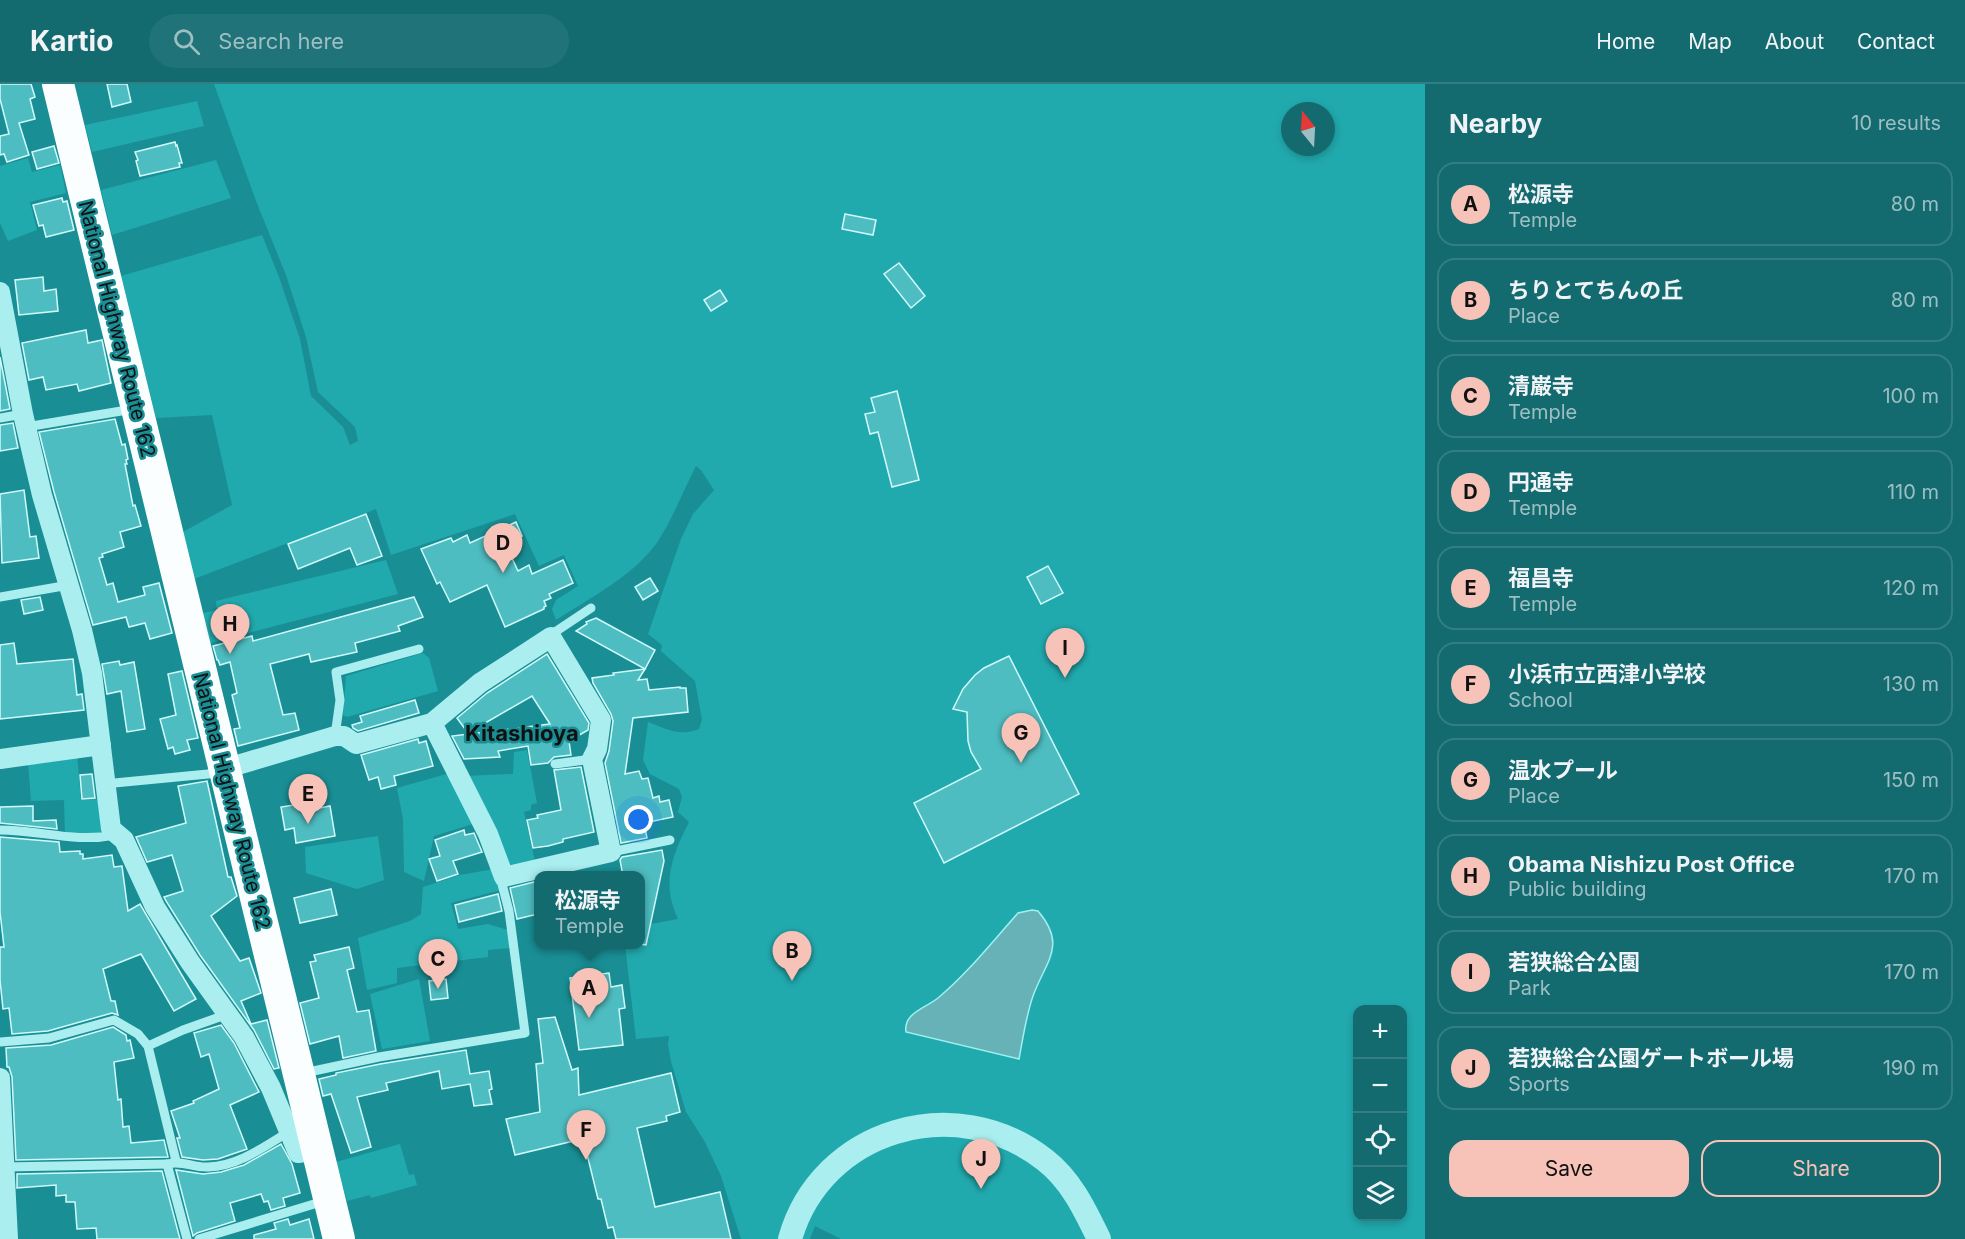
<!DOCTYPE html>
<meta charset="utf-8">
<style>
body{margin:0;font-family:Inter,"Noto Sans JP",sans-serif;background:#207378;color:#f1f3f6}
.controls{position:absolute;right:18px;bottom:18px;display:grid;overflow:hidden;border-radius:12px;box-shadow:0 3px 9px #0003}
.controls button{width:54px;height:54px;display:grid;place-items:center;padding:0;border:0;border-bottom:2px solid #327e83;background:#136b70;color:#f1f3f6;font:30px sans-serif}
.compass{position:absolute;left:1281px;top:18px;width:54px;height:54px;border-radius:50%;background:#136b70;box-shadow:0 3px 9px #0003;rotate:342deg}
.you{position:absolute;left:639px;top:736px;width:21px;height:21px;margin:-15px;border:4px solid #fff;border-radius:50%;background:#1a73e8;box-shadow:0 0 0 9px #1a73e833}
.badge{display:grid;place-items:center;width:39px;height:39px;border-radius:50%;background:#f7c2b7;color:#111;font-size:20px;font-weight:700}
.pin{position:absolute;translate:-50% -50px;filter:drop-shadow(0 2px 3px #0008)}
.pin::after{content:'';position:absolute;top:32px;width:21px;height:18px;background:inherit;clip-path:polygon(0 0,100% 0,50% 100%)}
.popup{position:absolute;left:534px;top:787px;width:111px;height:78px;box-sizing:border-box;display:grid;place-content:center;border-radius:12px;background:#136b70;filter:drop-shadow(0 2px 4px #0005);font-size:20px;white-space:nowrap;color:#9dbfc3}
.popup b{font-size:22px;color:#f1f3f6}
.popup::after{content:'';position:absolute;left:50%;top:100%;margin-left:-12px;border:12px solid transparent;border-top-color:#136b70}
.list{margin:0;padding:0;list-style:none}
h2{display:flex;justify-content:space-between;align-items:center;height:78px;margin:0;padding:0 24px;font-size:26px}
h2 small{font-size:20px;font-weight:400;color:#9dbfc3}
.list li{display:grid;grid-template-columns:39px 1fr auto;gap:18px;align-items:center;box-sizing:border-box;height:84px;margin:0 12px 12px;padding:0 12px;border:2px solid #327e83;border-radius:18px}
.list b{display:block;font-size:22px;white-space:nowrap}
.list p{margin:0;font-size:20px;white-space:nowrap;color:#9dbfc3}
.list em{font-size:20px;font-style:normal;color:#9dbfc3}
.actions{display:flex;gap:12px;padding:18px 24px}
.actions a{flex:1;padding:14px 0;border:2px solid #f7c2b7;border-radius:18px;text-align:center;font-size:21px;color:#f7c2b7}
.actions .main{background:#f7c2b7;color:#111}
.icon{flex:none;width:33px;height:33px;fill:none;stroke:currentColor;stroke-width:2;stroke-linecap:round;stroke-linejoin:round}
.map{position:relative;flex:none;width:1425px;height:1155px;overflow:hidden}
header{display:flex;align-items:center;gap:36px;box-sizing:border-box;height:84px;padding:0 30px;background:#136b70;border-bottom:2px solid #327e83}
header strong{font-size:28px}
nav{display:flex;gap:33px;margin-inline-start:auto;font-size:21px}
.search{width:420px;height:54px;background:#207378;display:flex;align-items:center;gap:15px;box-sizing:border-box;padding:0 21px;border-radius:33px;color:#9dbfc3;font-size:22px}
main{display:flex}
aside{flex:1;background:#136b70}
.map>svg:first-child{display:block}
</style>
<header>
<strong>Kartio</strong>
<div class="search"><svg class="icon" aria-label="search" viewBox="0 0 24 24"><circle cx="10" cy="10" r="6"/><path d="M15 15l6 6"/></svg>Search here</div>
<nav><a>Home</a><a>Map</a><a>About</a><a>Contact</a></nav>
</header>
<main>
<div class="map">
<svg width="1425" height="1155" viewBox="0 0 1425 1155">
<rect width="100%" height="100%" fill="#198f95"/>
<!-- green -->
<g fill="#21aaae" fill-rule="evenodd">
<path d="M214,0H1425V1155H841L815,1142L810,1155H741L721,1092L705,1058L686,1028L671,977L668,961L669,952L636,955L625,861L640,860V842L678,835C661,799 672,772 689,738L678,728L682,713L679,705L650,690L643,676L648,638C667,645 679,653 699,645L702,636L695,597L661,567L662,561L648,550L681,455L693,430L714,406L701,386L696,382C683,407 673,434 658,457C634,492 591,513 556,536L552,525L556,516L578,502L564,471L539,482L515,430L391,471L376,425L194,495L183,448L232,421L212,331L156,334L121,192L262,151L279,193L300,255L311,312L343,343L350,361L358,357L355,343L318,308L306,253L286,191L256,117ZM1290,27H1326V63H1290ZM1358,926H1402V1132H1358Z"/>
<path d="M197,17L204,42L92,68L85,41Z"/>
<path d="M28,74L32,88L60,81L66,109L30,118L37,146L8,157L0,139V82Z"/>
<path d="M216,76L231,114L112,151L101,106Z"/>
<path d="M386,476L398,510L210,559L203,529L217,526L216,517Z"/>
<path d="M423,569L429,574L438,607L347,633L343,631L346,592Z"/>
<path d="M527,666L537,719L531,721V726L524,728L535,778L516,783L506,779L464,692L513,690L514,668Z"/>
<path d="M77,671L81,716L99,715L101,750H65L64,716L31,717L28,678Z"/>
<path d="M450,689L476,739L434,752L424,797L404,788L403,735L397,704Z"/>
<path d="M378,752L384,796L357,805L306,789L305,763Z"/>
<path d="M494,785L501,806L451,819L458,845L488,840L508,846L510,864L488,866V873L397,884V899L367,906L358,854L410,837L421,830L423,803L460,791Z"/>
<path d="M419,895L430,957L382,965L370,910Z"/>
<path d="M400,1060L409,1091L414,1090L417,1101L371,1114L370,1111L347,1117L336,1078Z"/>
</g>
<!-- water -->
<path fill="#66b2b6" stroke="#9df1f2" stroke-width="1.5" d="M1032,826L1038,827C1068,862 1045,878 1033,912C1026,932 1023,954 1019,975L906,948C903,929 926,924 938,914C967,890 993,857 1018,829Z"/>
<!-- building -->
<g fill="#4ebdc1" stroke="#d1fafb" stroke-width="1.5">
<path d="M0,0H31L35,13L30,15L35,35L19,39L29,71L7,78L4,70L0,71V52L9,50L0,15Z"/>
<path d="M107,0H127L131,18L112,23Z"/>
<path d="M175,58L176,62L177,61L182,79H179L180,83L140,92L136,77L138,76L135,68Z"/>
<path d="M54,62L59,79L37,85L32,68Z"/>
<path d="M62,114L63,118L67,117L74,146L46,153L43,141L39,142L33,121Z"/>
<path d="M845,130L876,136L873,151L842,145Z"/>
<path d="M899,179L925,212L911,224L884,190Z"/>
<path d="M43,193L44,207L56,205L58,227L19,231L15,196Z"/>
<path d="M720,206L727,217L711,227L704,216Z"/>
<path d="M86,246L88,259L102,256L111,299L79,307L77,300L46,306L43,293L29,296L22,259Z"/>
<path d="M0,273L10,325L0,327Z"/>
<path d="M897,307L919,396L892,403L878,348L870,350L865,330L875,328L871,314Z"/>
<path d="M115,335L122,361L125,360L128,375L126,376L127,380H125L133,422L135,421L141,442L120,448L124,463L102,470L103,473L99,474L107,501L113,499L118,518L145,511L143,503L159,499L172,549L150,555L145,539L129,543L126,533L93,541L54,408L39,348Z"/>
<path d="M13,339L18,364L0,367V341Z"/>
<path d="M24,406L30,453L36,452L39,474L2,479L0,410Z"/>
<path d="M366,430L382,472L357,481L350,464L298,485L288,460Z"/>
<path d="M516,438L522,452L505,459L518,487L529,481L532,490L563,476L573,499L549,510L551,514L544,517L546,522L544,523V525L505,543L487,501L450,518L440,498L437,500L421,465L451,454L453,458L467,451L470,459Z"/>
<path d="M1048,482L1063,509L1041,520L1027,493Z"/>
<path d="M650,494L658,507L643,516L635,503Z"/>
<path d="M40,513L43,526L24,530L21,516Z"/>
<path d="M414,513L423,533L398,542L400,547L355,559L357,568L311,578L309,570L270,580L283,631L295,629L299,646L238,662L234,645L240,644L232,611L237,609L230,578L220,581L218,576H217L213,562L252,552L253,557Z"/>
<path d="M596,534L655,566L645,585L576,547L587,540L586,538Z"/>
<path d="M14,559L17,580L73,575L77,611L82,610L84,626L0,635V561Z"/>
<path d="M547,570L589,639L588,646L569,657L571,671L554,673L548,679L531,681L528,662L498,667L500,673L464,675L452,652L550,640L532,612L468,649L457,634L487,609Z"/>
<path d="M1009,572L1079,710L944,779L914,719L981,685L971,668L968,657L967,628L953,625L963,605L975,591L984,584Z"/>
<path d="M119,577L120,581L134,578L145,645L127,648L121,607L107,610L102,580Z"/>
<path d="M645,585L638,596L647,595L649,606L680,603V604H686L688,628L633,634L625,690L639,687L642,695L648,694L653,714L659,712L660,718L669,716L673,733L644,739L647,754L621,759L605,679L609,667L613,637L611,630L593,599L592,594L614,591L613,589Z"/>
<path d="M182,587L198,654L187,656L190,666L175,670L173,663L168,665L160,635L176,631L168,590Z"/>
<path d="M415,616L419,629L358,647L353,644L352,641L362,638L360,632Z"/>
<path d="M418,655L419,659L426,657L433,682L394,692L396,701L381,705L378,693L369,696L361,671Z"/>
<path d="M581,683L594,748L563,755V758L548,762L533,764L527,736L538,734L537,731L561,726L554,686Z"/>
<path d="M92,690L95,714L82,715L80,691Z"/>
<path d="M207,697L228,793H231L237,812L211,832L240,877L249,874L261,909L241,917L251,940L267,936L279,984L274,985L254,946L200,871L166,817L164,813L183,807L172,771L147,778L136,753L186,739L178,702Z"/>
<path d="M318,717L320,724L330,722L335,752L296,759L294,744L285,746L281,723Z"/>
<path d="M33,722V737L56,736L57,745L0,739V723Z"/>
<path d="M464,746L465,751L474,749L482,768L453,777L458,790L437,797L429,775L440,772L435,756Z"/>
<path d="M0,753L59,758L60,768L80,767V770H83V775L112,771L114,783L122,782L128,827L140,820L196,915L174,927L141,870L103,885L111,917H115L118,931L112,929L48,947L12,950L9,924L3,925L0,896V863H4L0,828Z"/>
<path d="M662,766L664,777L646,861L640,860V792H623L620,776L622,773Z"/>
<path d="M538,797V830L517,835L510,804Z"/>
<path d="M331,805L337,831L300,839L294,814Z"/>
<path d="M498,810L502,827L459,838L455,821Z"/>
<path d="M349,863L354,884L347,886L357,928L369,926L376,967L343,974L339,952L310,960L300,919L319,914L310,878L316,877L314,871Z"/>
<path d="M609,889L611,903L622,901L625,924L619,925L623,961L579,966L570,894Z"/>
<path d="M446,895L448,914L431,916L429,897Z"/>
<path d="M555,933L572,986L578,984L579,1011L671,989L680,1028L666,1032L667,1037L637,1044L655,1123L720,1108L731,1155H616L613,1143L608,1144L601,1115H598L587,1070H585L582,1055L515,1071L506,1035L540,1028L536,980L543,979L538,935Z"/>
<path d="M221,941L234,959L259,1008L230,1021L247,1065L218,1075L203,1076L182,1073L177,1054H180L171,1027L194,1019L193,1017L219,1005L209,970L201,973L194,949Z"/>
<path d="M113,943L126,951L127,957L130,956L134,974L114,978L118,1016L121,1015L123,1043L129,1042L131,1059L164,1056L168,1073L16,1076L12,993L9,983H7L6,964L51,961Z"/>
<path d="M466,966L470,990L489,987L492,1005L489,1006L492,1020L474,1022L470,1000L442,1005L439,987L386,999L388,1006L357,1013L371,1063L351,1069L331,1010L323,1012L319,995L336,991V989L380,980Z"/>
<path d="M281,1060L292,1080L300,1109L283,1114L285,1122L271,1126L268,1117L264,1118L261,1110L230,1119L235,1137L197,1149L193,1152L176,1086L203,1090L221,1088L244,1081Z"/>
<path d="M162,1087L180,1155H97L96,1144L77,1145L75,1118H66V1111L56,1112V1101L17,1104V1090Z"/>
<path d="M288,1135L290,1141L309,1135L314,1155H254V1151L276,1145L274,1139Z"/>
</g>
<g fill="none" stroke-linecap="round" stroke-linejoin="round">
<!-- service -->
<g stroke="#abeef0" stroke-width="9">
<path d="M0,334L23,330"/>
<path d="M26,343L133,325"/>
<path d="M0,513L69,501"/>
<path d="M551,553L555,548L591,524"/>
<path d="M335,652L340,616L336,588L419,565"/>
<path d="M555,680L592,675"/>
<path d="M104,700L208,690L221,687"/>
<path d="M0,746C40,746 75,759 115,751"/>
<path d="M611,768L670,756"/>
<path d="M0,958L49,954L114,936L138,950L148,962L183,946L228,930"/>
<path d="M148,962L176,1077"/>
<path d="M304,989L379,973L525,949L509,827L502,800L504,793"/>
<path d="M167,1080L187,1155"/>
<path d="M4,1083L167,1080C183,1076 193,1084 208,1083C239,1082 265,1062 290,1047"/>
<path d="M199,1155L324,1117"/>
</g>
<!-- minor -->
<g stroke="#abeef0" stroke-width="20">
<path d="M0,208L23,330L42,411L82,546L92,589L111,745L124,756L155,823L190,878L244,953L271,1004L298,1069L317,1066"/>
<path d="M0,675L101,661"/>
<path d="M224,685L335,652H344L356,660L432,639L480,599L551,553L601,636L597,665L592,675L611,768L504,793L488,750L432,639"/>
<path d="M0,994L8,1155"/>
</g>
<!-- tertiary -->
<path stroke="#abeef0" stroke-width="24" d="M790,1155C821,1045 956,1006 1045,1076C1071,1096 1085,1126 1099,1155"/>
<!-- trunk -->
<path stroke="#fafeff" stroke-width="32" d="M58,0L339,1155"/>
</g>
<g text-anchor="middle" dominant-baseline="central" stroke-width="5" stroke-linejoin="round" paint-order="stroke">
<!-- street labels -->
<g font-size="20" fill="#111" stroke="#198f95">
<text transform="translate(117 245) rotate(76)">National Highway Route 162</text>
<text transform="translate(232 717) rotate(76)">National Highway Route 162</text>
</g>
<!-- quarter labels -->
<g font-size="22" font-weight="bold" fill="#111" stroke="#198f95">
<text x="522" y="649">Kitashioya</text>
</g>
</g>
</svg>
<div class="controls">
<button>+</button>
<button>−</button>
<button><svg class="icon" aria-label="locate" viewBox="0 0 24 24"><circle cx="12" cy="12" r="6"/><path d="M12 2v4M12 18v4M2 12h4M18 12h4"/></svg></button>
<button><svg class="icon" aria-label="layers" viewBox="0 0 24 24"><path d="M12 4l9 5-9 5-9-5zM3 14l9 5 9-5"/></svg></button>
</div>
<svg class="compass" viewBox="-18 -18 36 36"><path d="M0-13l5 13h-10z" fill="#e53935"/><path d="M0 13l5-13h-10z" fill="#9dbfc3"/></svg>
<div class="you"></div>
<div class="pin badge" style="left:589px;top:934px">A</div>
<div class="popup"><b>松源寺</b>Temple</div>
<div class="pin badge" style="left:792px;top:897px">B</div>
<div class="pin badge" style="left:438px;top:905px">C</div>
<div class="pin badge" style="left:503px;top:489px">D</div>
<div class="pin badge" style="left:308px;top:740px">E</div>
<div class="pin badge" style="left:586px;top:1076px">F</div>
<div class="pin badge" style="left:1021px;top:679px">G</div>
<div class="pin badge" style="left:230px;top:570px">H</div>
<div class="pin badge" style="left:1065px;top:594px">I</div>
<div class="pin badge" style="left:981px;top:1105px">J</div>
</div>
<aside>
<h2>Nearby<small>10 results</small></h2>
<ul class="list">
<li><span class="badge">A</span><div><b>松源寺</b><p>Temple</p></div><em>80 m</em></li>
<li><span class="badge">B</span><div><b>ちりとてちんの丘</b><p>Place</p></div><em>80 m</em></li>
<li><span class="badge">C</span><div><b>清巌寺</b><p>Temple</p></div><em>100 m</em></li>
<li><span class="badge">D</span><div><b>円通寺</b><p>Temple</p></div><em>110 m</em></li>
<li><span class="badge">E</span><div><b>福昌寺</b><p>Temple</p></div><em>120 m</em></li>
<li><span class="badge">F</span><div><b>小浜市立西津小学校</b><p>School</p></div><em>130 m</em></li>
<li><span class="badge">G</span><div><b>温水プール</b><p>Place</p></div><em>150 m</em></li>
<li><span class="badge">H</span><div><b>Obama Nishizu Post Office</b><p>Public building</p></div><em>170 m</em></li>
<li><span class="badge">I</span><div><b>若狭総合公園</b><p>Park</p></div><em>170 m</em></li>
<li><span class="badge">J</span><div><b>若狭総合公園ゲートボール場</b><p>Sports</p></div><em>190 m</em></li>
</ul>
<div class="actions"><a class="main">Save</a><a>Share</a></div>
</aside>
</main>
